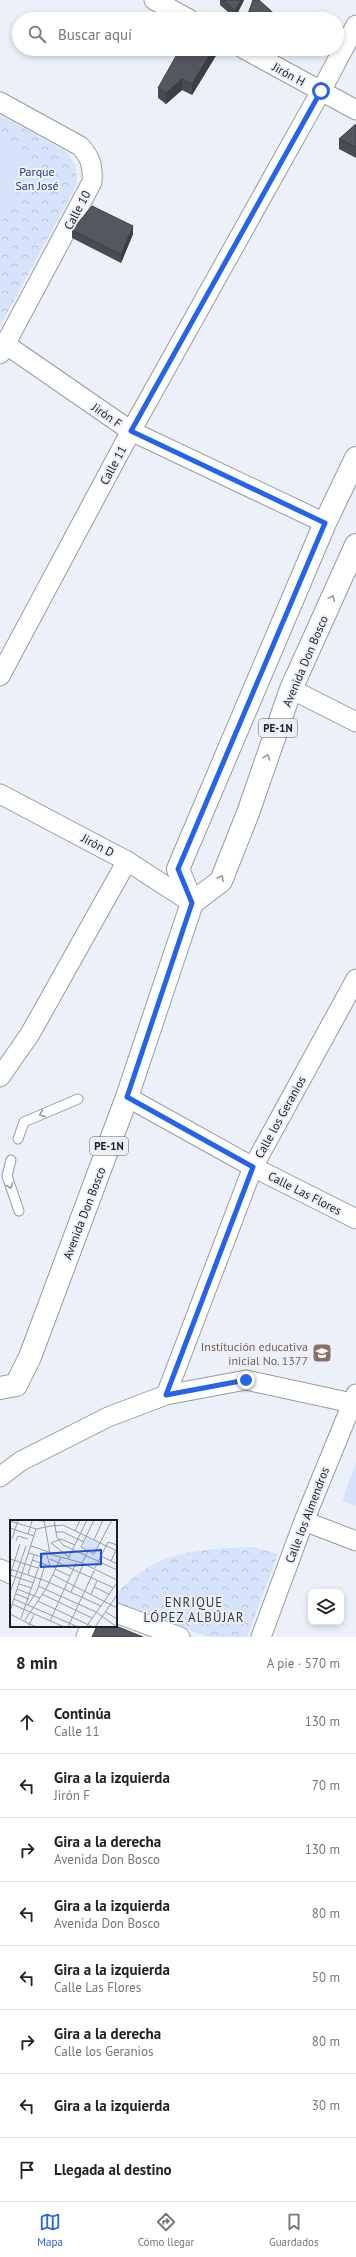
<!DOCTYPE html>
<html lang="es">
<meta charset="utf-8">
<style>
body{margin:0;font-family:"PT Sans",sans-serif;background:#f2f2f2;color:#222}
.controls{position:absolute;right:12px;bottom:12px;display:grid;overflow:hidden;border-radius:8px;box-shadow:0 2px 6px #0003}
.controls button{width:36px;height:36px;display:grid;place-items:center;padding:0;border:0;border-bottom:1px solid #e0e0e0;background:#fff;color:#222;font:20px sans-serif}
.stop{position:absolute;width:12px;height:12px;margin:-9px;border:3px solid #2563eb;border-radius:50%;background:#fff}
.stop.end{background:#2563eb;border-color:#fff;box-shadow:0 1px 4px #0008}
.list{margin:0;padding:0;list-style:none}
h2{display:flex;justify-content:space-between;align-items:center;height:52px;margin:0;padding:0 16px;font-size:17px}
h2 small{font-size:13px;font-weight:400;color:#767676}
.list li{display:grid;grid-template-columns:26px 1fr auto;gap:12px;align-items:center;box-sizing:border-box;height:64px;padding:0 16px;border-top:1px solid #e0e0e0}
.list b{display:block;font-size:15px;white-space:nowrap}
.list p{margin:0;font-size:13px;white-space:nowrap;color:#767676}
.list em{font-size:13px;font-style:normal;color:#767676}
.icon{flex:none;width:22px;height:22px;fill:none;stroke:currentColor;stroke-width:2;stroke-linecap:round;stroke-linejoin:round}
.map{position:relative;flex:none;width:356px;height:1637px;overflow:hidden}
.search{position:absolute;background:#fff;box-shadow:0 2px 6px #0003;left:12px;right:12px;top:12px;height:44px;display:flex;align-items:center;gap:10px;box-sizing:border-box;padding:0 14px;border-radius:22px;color:#767676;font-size:15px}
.sheet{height:564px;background:#fff}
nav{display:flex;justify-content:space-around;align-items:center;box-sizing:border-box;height:56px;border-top:1px solid #e0e0e0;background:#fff;font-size:11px;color:#767676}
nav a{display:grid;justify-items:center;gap:2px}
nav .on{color:#2563eb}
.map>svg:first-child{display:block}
</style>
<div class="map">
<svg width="356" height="1637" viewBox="0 0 356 1637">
<defs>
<pattern id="park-crowns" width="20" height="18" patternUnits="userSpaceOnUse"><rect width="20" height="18" fill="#d6e3fb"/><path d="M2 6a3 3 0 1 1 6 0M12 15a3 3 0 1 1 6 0" fill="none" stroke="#b7c2d7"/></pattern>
</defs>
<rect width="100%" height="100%" fill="#ecf1f9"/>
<!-- park -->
<g fill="url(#park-crowns)">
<path d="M0,115L65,151C75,160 77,171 77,184L0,326Z"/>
<path d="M253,1547L278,1554L247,1637H210L116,1605V1594C157,1550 197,1549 253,1547Z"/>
</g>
<!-- pitch -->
<g fill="#d6e3fb">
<path d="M0,144L34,162L0,226Z"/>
<path d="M356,1462V1506L342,1501Z"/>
</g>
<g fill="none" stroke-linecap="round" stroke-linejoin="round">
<!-- lane casing -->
<g stroke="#979ba2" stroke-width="11">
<g id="lane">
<path d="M18,1139L24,1122L78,1099"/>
<path d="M11,1160L7,1176L19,1211"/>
</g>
</g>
<!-- street casing -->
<g stroke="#979ba2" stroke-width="21">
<g id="street">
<path d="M154,0L189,19"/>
<path d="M244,49L356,110"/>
<path d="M0,102L80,146C91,158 93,166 92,182L0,354"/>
<path d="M5,344L131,431L325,523"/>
<path d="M0,676L131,431L321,91L356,25"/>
<path d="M291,689L356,722"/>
<path d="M0,794L127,861L192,903"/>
<path d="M0,1077L30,1034L127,861"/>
<path d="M127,1097L253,1167L356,1219"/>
<path d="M166,1395L253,1167L356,979"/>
<path d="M0,1477L21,1461L108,1417L166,1395L246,1380L352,1403"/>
<path d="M304,1521L356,1541"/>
<path d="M0,1569L11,1574"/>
<path d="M116,1613L180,1637"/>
<path d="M86,1637L90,1626"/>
<path d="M261,1637L304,1521L356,1394"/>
</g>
</g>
<!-- primary casing -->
<g stroke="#979ba2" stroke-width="24">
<g id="primary">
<path d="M192,903L178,869L325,523L356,458"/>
<path d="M0,1388L16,1385L30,1357L127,1097L192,903L221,881L248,813L291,689L356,545"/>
</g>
</g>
<!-- lane -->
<use href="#lane" stroke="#fff" stroke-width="9"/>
<!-- street -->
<use href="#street" stroke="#fff" stroke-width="19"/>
<!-- primary -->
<use href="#primary" stroke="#fff" stroke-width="22"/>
</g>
<!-- wall -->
<g fill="#484c51">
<path d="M220,0H244L235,18L220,5Z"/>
<path d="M248,14L280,19H248Z"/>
<path d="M220,49L192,95L182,90L166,104L158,98V88Z"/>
<path d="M356,124V158L339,149V139Z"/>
<path d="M72,230L133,234L121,263L72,238Z"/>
</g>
<!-- shaded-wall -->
<g fill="#3b3e42">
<path d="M241,0H244L235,18V11Z"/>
<path d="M213,49H220L192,95V84Z"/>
<path d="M182,79V90L166,104V93Z"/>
<path d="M133,226V234L121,263V255Z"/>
</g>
<!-- building -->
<g fill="#54585e" stroke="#3b3e42">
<path d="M224,0H241L235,11Z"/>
<path d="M253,0H259L280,19H257L248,14Z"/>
<path d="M180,49H213L192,84L182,79L166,93L158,88Z"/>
<path d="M356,124V147L339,139Z"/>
<path d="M92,206L133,226L121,255L72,230Z"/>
<path d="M97,1626H116L143,1637H92Z"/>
</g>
<!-- one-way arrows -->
<defs><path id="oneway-chevron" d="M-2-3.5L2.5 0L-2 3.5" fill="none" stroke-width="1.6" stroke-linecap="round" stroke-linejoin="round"/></defs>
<g stroke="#98999b">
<use href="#oneway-chevron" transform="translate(332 598) rotate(-66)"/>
<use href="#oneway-chevron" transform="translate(267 757) rotate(-71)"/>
<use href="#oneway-chevron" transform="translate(221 878) rotate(-59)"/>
<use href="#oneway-chevron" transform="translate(42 1114) rotate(157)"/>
<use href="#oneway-chevron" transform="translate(10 1186) rotate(71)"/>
</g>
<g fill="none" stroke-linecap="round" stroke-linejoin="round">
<!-- route -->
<path stroke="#2563eb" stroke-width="5" d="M246,1380L166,1395L253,1167L127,1097L192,903L178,869L325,523L131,431L321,91"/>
</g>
<!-- icons -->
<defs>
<g id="school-square" transform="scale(1)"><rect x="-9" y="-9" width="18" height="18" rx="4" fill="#8d6e63" stroke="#ecf1f9"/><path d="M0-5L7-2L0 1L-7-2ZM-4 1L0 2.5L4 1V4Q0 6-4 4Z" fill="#fff"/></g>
</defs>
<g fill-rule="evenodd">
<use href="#school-square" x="322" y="1353"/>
</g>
<g text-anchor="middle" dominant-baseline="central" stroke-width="4" stroke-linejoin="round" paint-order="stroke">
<!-- shield labels -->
<g fill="#ecf1f9" stroke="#5a5d61" stroke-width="1">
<rect x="259" y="719" width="38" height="18" rx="3"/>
<rect x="90" y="1137" width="38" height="18" rx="3"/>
</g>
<g font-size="11" font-weight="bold" fill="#1b1d20">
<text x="278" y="728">PE-1N</text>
<text x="109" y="1146">PE-1N</text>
</g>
<!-- street labels -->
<g font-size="12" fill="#1b1d20" stroke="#ecf1f9">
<text transform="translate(289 74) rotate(29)">Jirón H</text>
<text transform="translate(77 210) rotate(-62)">Calle 10</text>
<text transform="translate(107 415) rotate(35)">Jirón F</text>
<text transform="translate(113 465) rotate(-62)">Calle 11</text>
<text transform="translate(305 661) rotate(-67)">Avenida Don Bosco</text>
<text transform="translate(98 845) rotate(28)">Jirón D</text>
<text transform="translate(280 1117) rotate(-61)">Calle los Geranios</text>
<text transform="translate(305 1193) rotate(27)">Calle Las Flores</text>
<text transform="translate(84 1213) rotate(-69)">Avenida Don Bosco</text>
<text transform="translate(307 1515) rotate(-69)">Calle los Almendros</text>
</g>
<!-- park labels -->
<g font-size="12" fill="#13398e" stroke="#ecf1f9">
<text x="37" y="171">Parque<tspan x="37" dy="14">San José</tspan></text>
</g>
<!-- education labels -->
<g font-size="12" fill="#785e54" stroke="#ecf1f9" text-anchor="end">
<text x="308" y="1346">Institución educativa<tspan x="308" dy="14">inicial No. 1377</tspan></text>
</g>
<!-- neighbourhood labels -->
<g font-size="13" letter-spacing="1" fill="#34373e" stroke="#ecf1f9">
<text x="194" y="1602">ENRIQUE<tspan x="194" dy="15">LÓPEZ ALBÚJAR</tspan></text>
</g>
</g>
<!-- overview -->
<g transform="translate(10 1520)">
<rect width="107" height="107" fill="#ecf1f9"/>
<path d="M77,17L90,23L85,33L72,28Z" fill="#d6e3fb"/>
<path fill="none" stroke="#989ca2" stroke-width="1" d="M20,0L34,1M34,0L40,34L72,43L107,60M44,0L47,17L53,25L107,50M84,0L71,27L84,34L102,0M0,1L26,9L46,5M44,6L53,5L107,31M0,8L24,16M65,11L70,0M45,12H53L74,22M18,14L22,1M2,19L8,0M84,20L93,0M6,21L8,16L18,19M41,23L51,19L65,25M41,23L59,37M21,26L39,32M36,32L40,46M19,33L32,37M91,36L107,44M0,39L28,48M40,39L104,68M58,39L77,0M22,40L46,48M101,41L106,30M72,43L78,31M85,48L98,22L107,25M0,49L36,61L91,86M45,49L60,56M18,54L24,35M0,55L10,24M0,55L24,63M43,55L107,88M9,64L22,68M28,66L86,92L107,107M84,67L99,74M7,69L30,78M61,72L73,45M0,73L16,26M6,74L19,79M32,74L82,98M81,74L87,61M4,79L68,107M28,81L83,107M2,84L54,107M18,85L27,71L35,45M0,91L26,9M96,92L107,99M0,94L26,107M11,98L34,32M15,100L36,69L51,37M40,101L66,43M18,107L24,95M58,107L84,51M76,107L107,63M85,107L107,75"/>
<path fill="#1d4ed8" fill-opacity="0.15" stroke="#1d4ed8" stroke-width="2" d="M91,30V44L31,47V34Z"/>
<rect width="107" height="107" fill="none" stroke="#1b1d20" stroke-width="2"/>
</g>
</svg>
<div class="controls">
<button><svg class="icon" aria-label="layers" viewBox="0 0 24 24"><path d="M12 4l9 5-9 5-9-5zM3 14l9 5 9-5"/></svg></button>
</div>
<div class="stop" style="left:321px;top:91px"></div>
<div class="stop end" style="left:246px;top:1380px"></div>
<div class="search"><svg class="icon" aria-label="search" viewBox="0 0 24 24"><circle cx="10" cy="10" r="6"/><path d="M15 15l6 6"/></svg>Buscar aquí</div>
</div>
<section class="sheet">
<h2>8 min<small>A pie · 570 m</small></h2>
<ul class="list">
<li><svg class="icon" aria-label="ahead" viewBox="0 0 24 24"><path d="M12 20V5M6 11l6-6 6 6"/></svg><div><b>Continúa</b><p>Calle 11</p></div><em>130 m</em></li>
<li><svg class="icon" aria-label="left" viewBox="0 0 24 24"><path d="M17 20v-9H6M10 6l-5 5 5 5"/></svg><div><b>Gira a la izquierda</b><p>Jirón F</p></div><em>70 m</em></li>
<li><svg class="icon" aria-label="right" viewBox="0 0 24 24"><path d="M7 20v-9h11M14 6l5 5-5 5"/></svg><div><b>Gira a la derecha</b><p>Avenida Don Bosco</p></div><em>130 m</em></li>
<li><svg class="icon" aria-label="left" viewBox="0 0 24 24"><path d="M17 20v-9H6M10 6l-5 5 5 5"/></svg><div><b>Gira a la izquierda</b><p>Avenida Don Bosco</p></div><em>80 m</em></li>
<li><svg class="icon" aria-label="left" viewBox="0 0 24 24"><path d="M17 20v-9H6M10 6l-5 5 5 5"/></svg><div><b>Gira a la izquierda</b><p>Calle Las Flores</p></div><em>50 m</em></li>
<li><svg class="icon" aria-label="right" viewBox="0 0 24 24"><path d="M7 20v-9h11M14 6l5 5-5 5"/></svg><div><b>Gira a la derecha</b><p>Calle los Geranios</p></div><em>80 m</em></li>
<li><svg class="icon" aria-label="left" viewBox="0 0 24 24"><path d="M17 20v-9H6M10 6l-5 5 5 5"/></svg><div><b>Gira a la izquierda</b></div><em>30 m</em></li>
<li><svg class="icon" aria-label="arrive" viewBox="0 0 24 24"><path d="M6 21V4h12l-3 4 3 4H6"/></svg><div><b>Llegada al destino</b></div></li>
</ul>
</section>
<nav>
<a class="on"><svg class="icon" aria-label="map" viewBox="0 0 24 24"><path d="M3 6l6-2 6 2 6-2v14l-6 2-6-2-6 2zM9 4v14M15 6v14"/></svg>Mapa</a>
<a><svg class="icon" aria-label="directions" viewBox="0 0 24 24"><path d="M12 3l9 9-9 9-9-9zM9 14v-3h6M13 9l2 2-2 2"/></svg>Cómo llegar</a>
<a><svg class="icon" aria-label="saved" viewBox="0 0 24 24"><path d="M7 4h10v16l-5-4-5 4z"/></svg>Guardados</a>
</nav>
